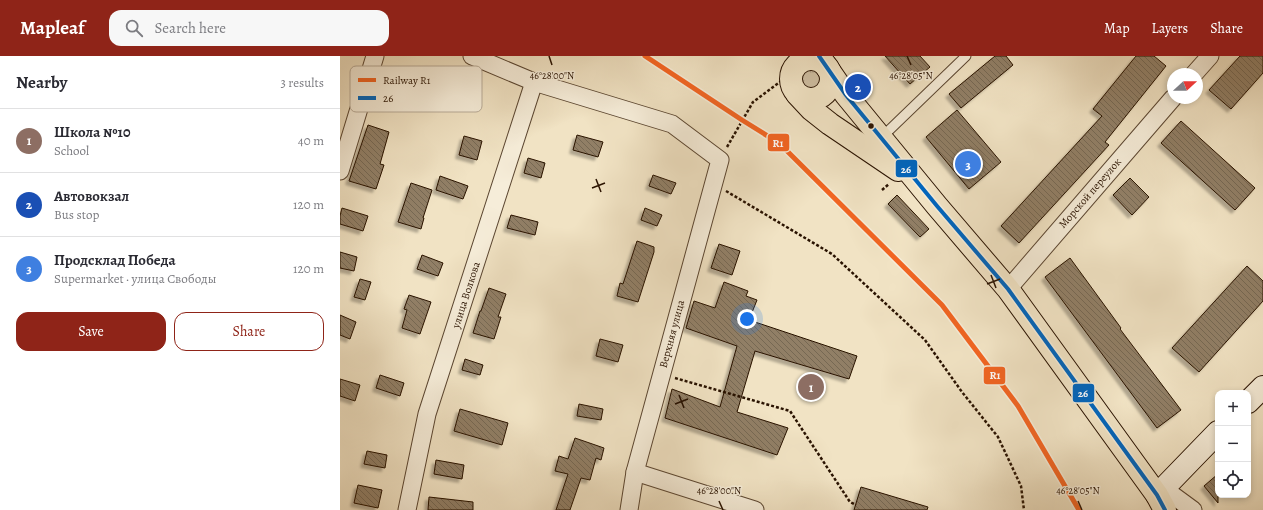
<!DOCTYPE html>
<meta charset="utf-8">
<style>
body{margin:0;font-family:Alegreya,serif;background:#f7f7f7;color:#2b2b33}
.controls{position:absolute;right:12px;bottom:12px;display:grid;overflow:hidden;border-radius:8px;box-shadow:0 2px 6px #0003}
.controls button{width:36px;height:36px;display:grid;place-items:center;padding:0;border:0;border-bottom:1px solid #e1e1e2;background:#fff;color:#2b2b33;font:20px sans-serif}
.compass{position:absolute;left:827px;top:12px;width:36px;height:36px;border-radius:50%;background:#fff;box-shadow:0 2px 6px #0003;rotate:69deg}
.you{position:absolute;left:407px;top:263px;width:14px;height:14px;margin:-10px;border:3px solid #fff;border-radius:50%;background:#1a73e8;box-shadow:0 0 0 6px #1a73e833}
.badge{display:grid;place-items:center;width:26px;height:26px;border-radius:50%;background:#8f2418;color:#fff;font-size:13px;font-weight:700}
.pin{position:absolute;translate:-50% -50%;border:2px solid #fff;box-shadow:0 1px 4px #0006}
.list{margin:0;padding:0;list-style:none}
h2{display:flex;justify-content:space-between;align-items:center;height:52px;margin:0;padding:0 16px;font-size:17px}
h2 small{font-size:13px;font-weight:400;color:#7c7c81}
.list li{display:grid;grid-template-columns:26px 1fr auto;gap:12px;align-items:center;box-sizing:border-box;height:64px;padding:0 16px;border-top:1px solid #e1e1e2}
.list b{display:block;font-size:15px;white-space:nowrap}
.list p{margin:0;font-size:13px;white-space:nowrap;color:#7c7c81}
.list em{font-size:13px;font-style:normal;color:#7c7c81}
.actions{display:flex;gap:8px;padding:12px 16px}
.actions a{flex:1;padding:9px 0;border:1px solid #8f2418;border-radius:12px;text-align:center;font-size:14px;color:#8f2418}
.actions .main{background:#8f2418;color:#fff}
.icon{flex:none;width:22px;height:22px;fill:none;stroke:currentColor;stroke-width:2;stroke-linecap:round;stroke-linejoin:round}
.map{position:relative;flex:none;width:923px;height:454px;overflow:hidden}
header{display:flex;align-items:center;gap:24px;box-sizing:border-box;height:56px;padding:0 20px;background:#8f2418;color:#fff}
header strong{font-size:19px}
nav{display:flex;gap:22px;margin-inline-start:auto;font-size:14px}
.search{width:280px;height:36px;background:#f7f7f7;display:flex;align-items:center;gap:10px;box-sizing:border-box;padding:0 14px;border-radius:12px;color:#7c7c81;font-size:15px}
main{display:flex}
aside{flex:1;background:#fff}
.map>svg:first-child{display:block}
</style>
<header>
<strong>Mapleaf</strong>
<div class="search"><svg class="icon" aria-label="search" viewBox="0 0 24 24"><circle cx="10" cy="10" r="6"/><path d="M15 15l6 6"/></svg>Search here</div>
<nav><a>Map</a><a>Layers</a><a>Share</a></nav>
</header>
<main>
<aside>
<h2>Nearby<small>3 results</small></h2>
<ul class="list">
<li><span class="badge" style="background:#8d6e63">1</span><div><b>Школа №10</b><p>School</p></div><em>40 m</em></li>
<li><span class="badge" style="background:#1a4fb4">2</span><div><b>Автовокзал</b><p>Bus stop</p></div><em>120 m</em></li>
<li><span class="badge" style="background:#3f7fe0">3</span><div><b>Продсклад Победа</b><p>Supermarket · улица Свободы</p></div><em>120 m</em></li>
</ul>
<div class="actions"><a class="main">Save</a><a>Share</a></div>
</aside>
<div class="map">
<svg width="923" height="454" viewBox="0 0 923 454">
<defs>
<pattern id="grass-tufts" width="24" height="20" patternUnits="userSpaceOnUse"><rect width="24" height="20" fill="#cfbfa3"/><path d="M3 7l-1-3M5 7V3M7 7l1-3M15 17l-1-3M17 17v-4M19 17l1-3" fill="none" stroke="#b2a38b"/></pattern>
<pattern id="building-back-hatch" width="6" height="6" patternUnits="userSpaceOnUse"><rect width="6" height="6" fill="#917f66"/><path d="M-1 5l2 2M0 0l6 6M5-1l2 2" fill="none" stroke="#766752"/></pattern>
<filter id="shadow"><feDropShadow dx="-3.5" dy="3.5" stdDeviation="1" flood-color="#0004"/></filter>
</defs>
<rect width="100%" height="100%" fill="#f1e3c4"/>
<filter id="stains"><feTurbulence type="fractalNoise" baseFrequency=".005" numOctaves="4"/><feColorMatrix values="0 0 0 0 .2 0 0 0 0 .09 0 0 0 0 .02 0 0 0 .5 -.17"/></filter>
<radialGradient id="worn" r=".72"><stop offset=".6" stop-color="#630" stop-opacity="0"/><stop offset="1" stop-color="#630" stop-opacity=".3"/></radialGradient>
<!-- grass -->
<path fill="url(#grass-tufts)" stroke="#7c6852" d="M471,9L477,11C482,23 486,31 471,38L456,29L455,21L459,13Z"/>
<!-- building -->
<g fill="url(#building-back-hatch)" stroke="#291200" filter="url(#shadow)">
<path d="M545,0H580L590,11L570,28Z"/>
<path d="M655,0H666L673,9L621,52L609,38Z"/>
<path d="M796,0H814L826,10L765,86L769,89L679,187L661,170L762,60L753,53Z"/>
<path d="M900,0H923V17L891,53L869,34Z"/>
<path d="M617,54L661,106L629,133L586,81Z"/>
<path d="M841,65L915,132L895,154L821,87Z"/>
<path d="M28,69L49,76L40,108L44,109L36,133L9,125Z"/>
<path d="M237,79L263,86L258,101L233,94Z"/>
<path d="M124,80L142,85L137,104L119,99Z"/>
<path d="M188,102L205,107L201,122L184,117Z"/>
<path d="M313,119L336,127L331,138L309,130Z"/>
<path d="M100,120L128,130L123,143L96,134Z"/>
<path d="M790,122L809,141L792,159L773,139Z"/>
<path d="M71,127L92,134L83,162H84L81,173L58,166Z"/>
<path d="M557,139L589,173L580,181L548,148Z"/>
<path d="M2,152L28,160L23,175L0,168V160Z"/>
<path d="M305,152L322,159L317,170L301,164Z"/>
<path d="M171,159L198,166L195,179L167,172Z"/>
<path d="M297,185L314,191V196L298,246L277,240L280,227L283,228Z"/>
<path d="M379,188L400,195L392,219L371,212Z"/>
<path d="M0,196L17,201L14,215L0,212Z"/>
<path d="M82,199L103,207L98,220L77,213Z"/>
<path d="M730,202L781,272L780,273L841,354L817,372L705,221Z"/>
<path d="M907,210L923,225V245L859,316L832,292Z"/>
<path d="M20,223L31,226L25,244L14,241Z"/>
<path d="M384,226L408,235L406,240L417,244L409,264L517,300L509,323L415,295L397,356L448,372L437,399L325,362L332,333L380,351L397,290L346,272L354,245L375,252Z"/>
<path d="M149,232L166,238L158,261H161L154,283L133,277L140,255H141Z"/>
<path d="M69,239L91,246L80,278L62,272L67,254L64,253Z"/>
<path d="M0,259L16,266L10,283L0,279Z"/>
<path d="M260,283L283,289L278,306L256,300Z"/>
<path d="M125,303L143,309L140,319L122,314Z"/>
<path d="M40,319L64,327L60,340L36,332Z"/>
<path d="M0,323L20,329L15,345L0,340Z"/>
<path d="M239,348L263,353L261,364L237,360Z"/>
<path d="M120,353L168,367L162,389L114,375Z"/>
<path d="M235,382L264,392L261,404L256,402L250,424L241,422L230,454H216L228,418L215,415L219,400L228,403Z"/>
<path d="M27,395L47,399L45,412L24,408Z"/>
<path d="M96,404L124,409L122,423L94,418Z"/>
<path d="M878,418V447L864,430Z"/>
<path d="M18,429L42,434L38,452L14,447Z"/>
<path d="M521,431L588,451L587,454H514Z"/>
<path d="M89,441L133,446V454H88Z"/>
</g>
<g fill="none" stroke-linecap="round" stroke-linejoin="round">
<!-- lane casing -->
<g stroke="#5b4631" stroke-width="11">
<path id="lane" d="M541,82L626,0"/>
</g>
<!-- street casing -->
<g stroke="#5b4631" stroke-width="19">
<g id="street">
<path d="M132,0L194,26L332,68L380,104L295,416L289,454"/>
<path d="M854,18L870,0"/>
<path d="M0,115L35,0"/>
<path d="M668,233L833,42"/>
<path d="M295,416L415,454"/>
<path d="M823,432L853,454"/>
<path d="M67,454L87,358L194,26"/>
</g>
</g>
<!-- secondary casing -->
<g stroke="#291200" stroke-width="24">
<g id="secondary">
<path d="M908,346L923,331"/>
<path d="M817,439L878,376"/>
</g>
</g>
<!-- primary casing -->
<g stroke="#291200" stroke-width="24">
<g id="primary">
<path d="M479,0L506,39L597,150L668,233L817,439L825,454"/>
<circle cx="471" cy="23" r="20"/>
<path d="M457,38L471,53L490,68L558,114"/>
</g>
</g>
<!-- path -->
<g stroke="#291200" stroke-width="2.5" stroke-dasharray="3 2" stroke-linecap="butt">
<path d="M387,91L413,46L449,19"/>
<path d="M542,134L549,128"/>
<path d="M386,135L492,198L585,284L622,336L658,381L681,430L684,454"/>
<path d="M335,322L450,355L510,446L516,449"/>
</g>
<!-- lane -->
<use href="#lane" stroke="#f6edd9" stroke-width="9"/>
<!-- street -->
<use href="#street" stroke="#f6edd9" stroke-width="17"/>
<!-- secondary -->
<use href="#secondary" stroke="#f6edd9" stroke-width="22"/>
<!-- primary -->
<use href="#primary" stroke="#f1e3c4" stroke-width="22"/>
<!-- bus-1 casing -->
<g stroke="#f6edd9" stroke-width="7">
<path id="bus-1" d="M479,0L506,39L597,150L668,233L817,439L825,454"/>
</g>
<!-- bus-1 -->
<use href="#bus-1" stroke="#0065bd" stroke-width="4"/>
<!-- rail-1 casing -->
<g stroke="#f6edd9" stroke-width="8">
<path id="rail-1" d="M305,0L402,64L439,87L602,249L678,350L739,454"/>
</g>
<!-- rail-1 -->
<use href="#rail-1" stroke="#f26522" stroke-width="5"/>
</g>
<!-- ticks -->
<path fill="none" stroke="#291200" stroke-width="1.5" d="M209,0L212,9M567,0L571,9M256,123L261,136M252,132L265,127M651,219L656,232M647,228L660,223M339,339L344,352M335,348L348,343M379,445L383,454M738,445L742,454"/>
<!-- markers -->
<circle fill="#291200" stroke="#f6edd9" stroke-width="1.5" cx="531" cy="70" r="3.5"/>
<g text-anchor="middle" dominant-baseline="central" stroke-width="3" stroke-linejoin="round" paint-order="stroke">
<!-- street labels -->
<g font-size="11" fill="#291200" stroke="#f6edd9">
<text transform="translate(750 137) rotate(-49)">Морской переулок</text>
<text transform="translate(126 239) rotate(-72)">улица Волкова</text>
<text transform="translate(332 278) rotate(-75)">Верхняя улица</text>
</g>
</g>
<!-- legend -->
<rect x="10" y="10" width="132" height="46" rx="6" fill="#f6edd9" stroke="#b8ab98" stroke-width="1"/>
<rect x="18" y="22" width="18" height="4" fill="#f26522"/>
<rect x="18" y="40" width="18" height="4" fill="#0065bd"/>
<g font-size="11" fill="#291200">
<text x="43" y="28">Railway R1</text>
<text x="43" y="46">26</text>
</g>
<g font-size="10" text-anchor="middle" fill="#291200" stroke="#f6edd9" stroke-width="3" stroke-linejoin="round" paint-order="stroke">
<text x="212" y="23">46°28'00"N</text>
<text x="571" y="23">46°28'05"N</text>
<text x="379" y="438">46°28'00"N</text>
<text x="738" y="438">46°28'05"N</text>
</g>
<g stroke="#f6edd9" stroke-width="1.5">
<rect x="427" y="77" width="23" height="19" rx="4" fill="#f26522"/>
<rect x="555" y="103" width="23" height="19" rx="4" fill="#0065bd"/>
<rect x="643" y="310" width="23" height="19" rx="4" fill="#f26522"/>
<rect x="732" y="327" width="23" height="20" rx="4" fill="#0065bd"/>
</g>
<g font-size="11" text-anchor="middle" font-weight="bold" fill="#fff">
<text x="438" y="91">R1</text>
<text x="566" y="117">26</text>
<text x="655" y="323">R1</text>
<text x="743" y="341">26</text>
</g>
<rect width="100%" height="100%" filter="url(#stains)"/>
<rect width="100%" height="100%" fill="url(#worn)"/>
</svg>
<div class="controls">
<button>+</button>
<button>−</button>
<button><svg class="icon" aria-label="locate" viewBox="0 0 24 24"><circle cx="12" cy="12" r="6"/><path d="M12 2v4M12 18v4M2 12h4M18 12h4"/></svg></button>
</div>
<svg class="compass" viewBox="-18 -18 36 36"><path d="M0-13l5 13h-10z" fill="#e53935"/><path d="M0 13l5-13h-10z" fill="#7c7c81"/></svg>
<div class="you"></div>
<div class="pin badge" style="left:471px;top:331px;background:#8d6e63">1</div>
<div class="pin badge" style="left:518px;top:31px;background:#1a4fb4">2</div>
<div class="pin badge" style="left:628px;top:108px;background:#3f7fe0">3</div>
</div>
</main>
